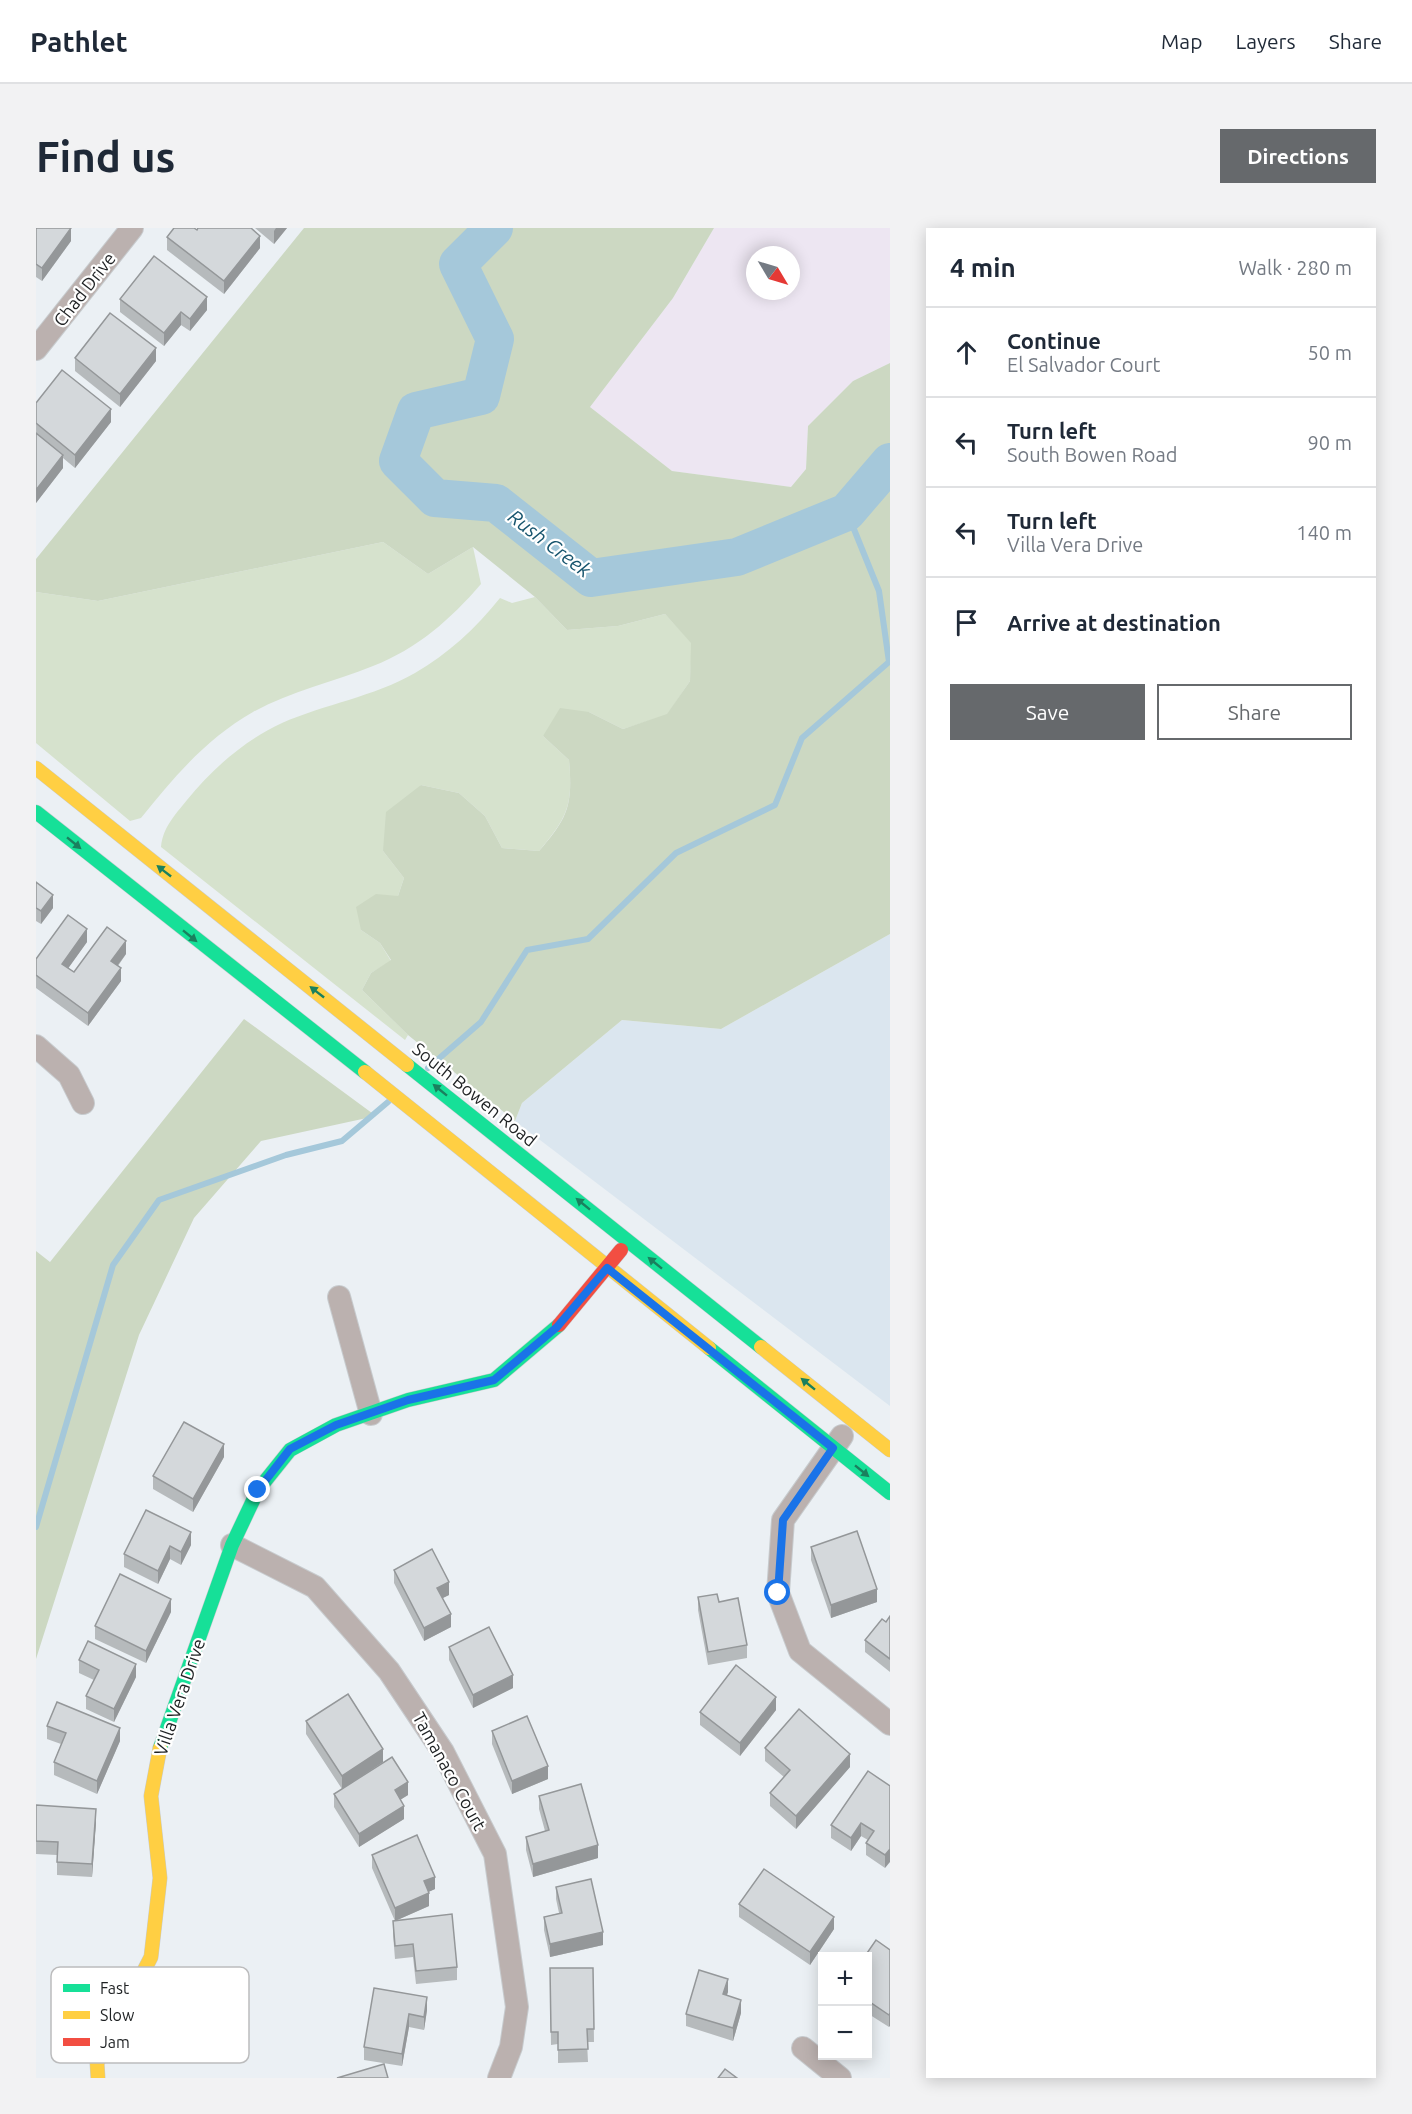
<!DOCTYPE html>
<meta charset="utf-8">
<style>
body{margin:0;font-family:Ubuntu,sans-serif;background:#f2f2f3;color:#1f2937}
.controls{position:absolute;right:18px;bottom:18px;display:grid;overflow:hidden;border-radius:0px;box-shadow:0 3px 15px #0003}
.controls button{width:54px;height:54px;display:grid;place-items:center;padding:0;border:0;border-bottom:2px solid #e0e1e3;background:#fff;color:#1f2937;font:30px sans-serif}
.compass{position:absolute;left:710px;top:18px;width:54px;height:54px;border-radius:50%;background:#fff;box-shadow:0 3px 15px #0003;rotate:128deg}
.stop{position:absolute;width:18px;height:18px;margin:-14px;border:4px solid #1a73e8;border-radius:50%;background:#fff}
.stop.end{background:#1a73e8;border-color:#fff;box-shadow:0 2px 6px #0008}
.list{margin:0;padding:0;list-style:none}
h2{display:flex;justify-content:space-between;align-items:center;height:78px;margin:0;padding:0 24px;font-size:26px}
h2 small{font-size:20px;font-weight:400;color:#747a83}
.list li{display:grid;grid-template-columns:39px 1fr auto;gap:18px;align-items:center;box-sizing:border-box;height:90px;padding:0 24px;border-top:2px solid #e0e1e3}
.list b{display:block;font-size:22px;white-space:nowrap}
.list p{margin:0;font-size:20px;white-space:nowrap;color:#747a83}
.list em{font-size:20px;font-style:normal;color:#747a83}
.actions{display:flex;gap:12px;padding:18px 24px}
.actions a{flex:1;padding:14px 0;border:2px solid #66696c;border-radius:0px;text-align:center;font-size:21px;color:#66696c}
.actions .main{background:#66696c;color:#fff}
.icon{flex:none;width:33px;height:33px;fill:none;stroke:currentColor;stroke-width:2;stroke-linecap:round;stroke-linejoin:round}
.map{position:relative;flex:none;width:854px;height:1850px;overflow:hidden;border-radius:0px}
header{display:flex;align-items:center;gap:36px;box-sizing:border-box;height:84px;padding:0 30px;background:#fff;border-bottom:2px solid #e0e1e3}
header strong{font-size:28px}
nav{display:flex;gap:33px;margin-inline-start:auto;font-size:21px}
.intro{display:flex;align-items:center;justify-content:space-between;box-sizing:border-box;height:144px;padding:0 36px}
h1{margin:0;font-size:42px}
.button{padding:15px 27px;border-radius:0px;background:#66696c;color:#fff;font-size:21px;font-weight:700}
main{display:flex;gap:36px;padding:0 36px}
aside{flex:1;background:#fff;border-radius:0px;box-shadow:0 3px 15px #0003}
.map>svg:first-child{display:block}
</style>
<header>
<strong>Pathlet</strong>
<nav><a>Map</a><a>Layers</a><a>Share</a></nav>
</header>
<div class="intro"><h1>Find us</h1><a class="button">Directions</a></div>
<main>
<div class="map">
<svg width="854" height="1850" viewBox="0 0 854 1850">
<rect width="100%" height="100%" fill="#ebf0f4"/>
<!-- commercial -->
<path fill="#ede6f2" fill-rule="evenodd" d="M678,0H854V135L817,153L772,198L770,241L755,259L636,243L554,179L637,70ZM719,27H755V63H719Z"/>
<!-- built -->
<path fill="#dbe6ef" d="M854,706V1178L479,893L486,875L586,792L685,801Z"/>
<!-- green -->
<g fill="#d6e2cd">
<path d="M347,314L392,346L437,319L445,356C415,391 381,421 337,438C297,454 255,463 217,484C171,510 138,549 105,590L94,593L0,515V364L62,373Z"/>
<path d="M499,369L531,402L582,398L629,386L656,415L654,453L631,487L587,501L553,484L507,508L533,532C537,577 532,589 503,623L466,620L449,588L423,565L385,557L347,623L368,650L362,668L325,702L344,715L355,733L335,745L326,762L372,807L369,812L125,619C127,599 139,587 151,572C177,540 209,512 246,495C289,476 337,469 379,445C412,426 440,400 464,370L476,375Z"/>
</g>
<!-- forest -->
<g fill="#ccd8c2">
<path d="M268,0H678L637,70L554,179L636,243L755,259L770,241L772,198L817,153L854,135V706L685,801L586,792L486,875L479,893L372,807L326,762L335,745L355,732L344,715L325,702L320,679L340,666L362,668L368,650L347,623L350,584L385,557L423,565L449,588L466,620L503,623C532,590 537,577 533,532L507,508L524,480L553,484L587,501L631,486L654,453L655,415L629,386L582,398L531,402L499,369L437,319L392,346L347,314L62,373L0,364V331Z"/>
<path d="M208,791L340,888L225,913L158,990L103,1107L0,1431V1023L14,1034Z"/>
</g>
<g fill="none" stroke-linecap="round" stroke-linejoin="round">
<!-- stream -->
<g stroke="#a5c8da" stroke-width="6">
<path d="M392,840L445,794L491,722L552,711L640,625L739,577L766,510L853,434L843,363L811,284"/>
<path d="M0,1299L77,1037L123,972L250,927L306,913L352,874"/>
</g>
<!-- river -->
<path stroke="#a5c8da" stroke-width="38" d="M458,0L422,36L459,111L445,168L380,183L362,233L399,270L460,275L555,350L701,329L811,284L854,234"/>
<!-- street casing -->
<g stroke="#c7cbce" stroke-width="24">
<g id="street">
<path d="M0,121L96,0"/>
<path d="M0,818L33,847L47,875"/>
<path d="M303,1069L335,1186"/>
<path d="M806,1208L747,1292L742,1365L764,1423L854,1496"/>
<path d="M196,1317L279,1359L353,1443L407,1524L459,1626L481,1779L475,1819L463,1850"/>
<path d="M767,1820L804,1850"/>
</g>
</g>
<!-- fast casing -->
<g stroke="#c7cbce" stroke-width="15">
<g id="fast">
<path d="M0,584L329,844"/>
<path d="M371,837L725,1119"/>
<path d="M673,1120L854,1265"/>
<path d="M124,1520L196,1317L222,1262L254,1222L300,1197L372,1172L458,1152L523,1097"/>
</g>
</g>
<!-- slow casing -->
<g stroke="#c7cbce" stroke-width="15">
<g id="slow">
<path d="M0,540L371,837"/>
<path d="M329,844L673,1120"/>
<path d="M725,1119L854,1222"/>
<path d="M62,1850L61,1835L115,1729L124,1650L115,1568L124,1520"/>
</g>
</g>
<!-- jam casing -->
<g stroke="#c7cbce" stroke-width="15">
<path id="jam" d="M523,1097L585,1022"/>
</g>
<!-- street -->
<use href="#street" stroke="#bbb1af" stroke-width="22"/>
<!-- fast -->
<use href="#fast" stroke="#16e098" stroke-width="14"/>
<!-- slow -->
<use href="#slow" stroke="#ffcf43" stroke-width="14"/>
<!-- jam -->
<use href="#jam" stroke="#f24e42" stroke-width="14"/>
</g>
<!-- wall -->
<g fill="#b6babc">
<path d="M0,0L35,13L6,53L0,49Z"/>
<path d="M219,0H251L238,16Z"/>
<path d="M161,2L224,20L188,66L131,22V9Z"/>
<path d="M84,71L171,82L154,103L145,97L128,118L84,84Z"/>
<path d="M39,130L120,133L84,179L39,143Z"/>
<path d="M0,175L75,194L39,240L27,230V240L0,275Z"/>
<path d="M0,654L17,680L5,696L0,693Z"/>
<path d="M51,714L32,740L38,744L90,726L82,738L85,753L52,798L0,760V731Z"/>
<path d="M188,1229L157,1284L117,1261V1248Z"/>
<path d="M155,1304V1317L145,1337L134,1331L122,1356L88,1339V1326Z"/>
<path d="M775,1319L841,1374L795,1390L775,1332Z"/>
<path d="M358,1342L413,1367L406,1370L415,1399L388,1413L358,1355Z"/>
<path d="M662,1369L683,1374L711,1417V1430L672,1437L662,1382Z"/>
<path d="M135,1384L110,1435L59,1411V1398Z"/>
<path d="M854,1388V1444L829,1424V1412L850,1394Z"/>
<path d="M413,1419L477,1460L437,1480L413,1432Z"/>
<path d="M43,1432L100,1449L78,1494L50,1481V1468L58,1452L43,1445Z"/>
<path d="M740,1482L704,1528L664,1497V1484Z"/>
<path d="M270,1493L347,1534L317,1554L372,1567L364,1572L368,1591L323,1619L298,1579V1566L306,1561L270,1506Z"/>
<path d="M11,1498L84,1513L61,1566L18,1547V1534L25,1516L11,1511Z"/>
<path d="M456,1503L512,1551L476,1566L456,1516Z"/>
<path d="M729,1520L814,1539L760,1601L734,1578V1565L748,1549L729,1533Z"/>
<path d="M854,1558L849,1640L830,1627V1615L832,1612L825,1608L815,1623L795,1610V1597Z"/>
<path d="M503,1568L562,1630L497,1649L490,1622V1609L509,1603L503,1581Z"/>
<path d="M0,1577L60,1594L56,1649L21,1647V1627L0,1626Z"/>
<path d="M336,1627L399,1661L392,1664L393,1678L359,1693L336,1640Z"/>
<path d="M520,1659L567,1717L514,1729L508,1702V1689L523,1685L520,1671Z"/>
<path d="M703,1676L798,1701L774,1737L703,1689Z"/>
<path d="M357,1693L421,1739V1752L380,1756L377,1729L359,1731L357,1706Z"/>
<path d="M854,1722L853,1799L831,1785V1728Z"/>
<path d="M514,1740H557L558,1814H551L552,1834L522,1835V1816L515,1817Z"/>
<path d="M692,1764L690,1767L705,1785L697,1813L650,1798V1786Z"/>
<path d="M391,1769V1782L388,1802L373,1799L366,1838L328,1832V1819Z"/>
</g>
<!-- shaded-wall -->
<g fill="#949799">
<path d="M35,0V13L6,53V40Z"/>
<path d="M240,0H251L238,16V3Z"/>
<path d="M224,8V20L188,66V53Z"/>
<path d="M171,69V82L154,103V91Z"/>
<path d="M145,84V97L128,118V105Z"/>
<path d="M120,120V133L84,179V166Z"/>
<path d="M75,181V194L39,240V227Z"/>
<path d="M27,227V240L0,275V262Z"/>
<path d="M17,667V680L5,696V683Z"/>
<path d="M51,701V714L26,749V736Z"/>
<path d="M90,713V726L75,746V733Z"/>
<path d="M85,740V753L52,798V785Z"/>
<path d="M188,1216V1229L157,1284V1271Z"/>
<path d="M155,1304V1317L145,1337V1324Z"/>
<path d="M134,1318V1331L122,1356V1343Z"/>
<path d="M413,1354V1367L401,1373V1360Z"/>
<path d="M841,1361V1374L795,1390V1377Z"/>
<path d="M135,1371V1384L110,1435V1423Z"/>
<path d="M415,1386V1399L388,1413V1400Z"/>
<path d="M100,1436V1449L78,1494V1481Z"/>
<path d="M477,1447V1460L437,1480V1467Z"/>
<path d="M740,1469V1482L704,1528V1515Z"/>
<path d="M84,1500V1513L61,1566V1553Z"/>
<path d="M347,1521V1534L306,1561V1548Z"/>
<path d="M814,1526V1539L760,1601V1588Z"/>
<path d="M512,1538V1551L476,1566V1553Z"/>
<path d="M372,1554V1567L359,1575V1562Z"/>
<path d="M368,1578V1591L323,1619V1606Z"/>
<path d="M60,1581V1594L56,1649V1636Z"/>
<path d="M825,1595V1608L815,1623V1610Z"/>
<path d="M562,1617V1630L497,1649V1636Z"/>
<path d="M854,1621V1634L849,1640V1627Z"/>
<path d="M399,1649V1661L388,1666V1653Z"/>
<path d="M393,1665V1678L359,1693V1680Z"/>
<path d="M798,1689V1701L774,1737V1724Z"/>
<path d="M567,1704V1717L514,1729V1716Z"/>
<path d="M692,1751V1764L687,1779V1766Z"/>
<path d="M391,1769V1782L388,1802V1789Z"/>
<path d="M705,1772V1785L697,1813V1800Z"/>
<path d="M854,1785V1798L853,1799V1787Z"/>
<path d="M373,1786V1799L366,1838V1826Z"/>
</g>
<!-- building -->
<g fill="#d4d8db" stroke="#949799" stroke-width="1.5">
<path d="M0,0H35L6,40L0,36Z"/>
<path d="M138,0H158L161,2L162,0H215L224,8L188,53L131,9Z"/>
<path d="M118,28L171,69L154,91L145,84L128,105L84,71Z"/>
<path d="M74,85L120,120L84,166L39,130Z"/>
<path d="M26,142L75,181L39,227L0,195V175Z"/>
<path d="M0,205L27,227L0,262Z"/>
<path d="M0,654L17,667L5,683L0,680Z"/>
<path d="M32,687L51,701L26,736L38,744L71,699L90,713L75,733L85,740L52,785L0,747V731Z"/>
<path d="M148,1194L188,1216L157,1271L117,1248Z"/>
<path d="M110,1282L155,1304L145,1324L134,1318L122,1343L88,1326Z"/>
<path d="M821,1303L841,1361L795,1377L775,1319Z"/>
<path d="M396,1321L413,1354L401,1360L415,1386L388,1400L358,1342Z"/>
<path d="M84,1346L135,1371L110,1423L59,1398Z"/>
<path d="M681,1366L683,1374L702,1370L711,1417L672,1424L662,1369Z"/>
<path d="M854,1388V1431L829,1412L846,1391L850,1394Z"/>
<path d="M453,1399L477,1447L437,1467L413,1419Z"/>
<path d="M52,1413L100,1436L78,1481L50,1468L63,1442L43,1432Z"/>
<path d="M700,1437L740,1469L704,1515L664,1484Z"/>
<path d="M312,1466L347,1521L306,1548L270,1493Z"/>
<path d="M21,1474L84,1500L61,1553L18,1534L30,1505L11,1498Z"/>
<path d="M763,1481L814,1526L760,1588L734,1565L754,1542L729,1520Z"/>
<path d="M491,1488L512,1538L476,1553L456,1503Z"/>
<path d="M356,1529L372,1554L359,1562L368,1578L323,1606L298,1566Z"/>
<path d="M832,1543L854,1558V1621L849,1627L830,1615L838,1603L825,1595L815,1610L795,1597Z"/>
<path d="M545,1556L562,1617L497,1636L490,1609L513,1602L503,1568Z"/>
<path d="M0,1577L60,1581L56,1636L21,1634L22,1614L0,1613Z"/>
<path d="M381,1607L399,1649L388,1653L393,1665L359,1680L336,1627Z"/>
<path d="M728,1641L798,1689L774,1724L703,1676Z"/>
<path d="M555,1651L567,1704L514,1716L508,1689L526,1685L520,1659Z"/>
<path d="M416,1686L421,1739L380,1743L377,1716L359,1718L357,1693Z"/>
<path d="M840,1712L854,1722V1785L853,1787L831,1772V1728H829Z"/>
<path d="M514,1740H557L558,1801H551L552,1821L522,1822V1804H515Z"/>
<path d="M663,1742L692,1751L687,1766L705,1772L697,1800L650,1786Z"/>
<path d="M338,1760L391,1769L388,1789L373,1786L366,1826L328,1819Z"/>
<path d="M348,1836L352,1850H301Z"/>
<path d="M689,1841L701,1850H682Z"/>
</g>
<!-- one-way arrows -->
<defs><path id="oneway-solid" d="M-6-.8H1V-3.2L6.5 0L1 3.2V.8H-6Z" transform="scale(1.5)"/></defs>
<g fill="#1a805e">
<use href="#oneway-solid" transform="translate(38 615) rotate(39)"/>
<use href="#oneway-solid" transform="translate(128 643) rotate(-142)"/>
<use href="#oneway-solid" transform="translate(154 708) rotate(39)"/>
<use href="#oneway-solid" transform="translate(281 764) rotate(-142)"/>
<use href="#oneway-solid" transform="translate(404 862) rotate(-141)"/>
<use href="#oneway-solid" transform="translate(547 976) rotate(-141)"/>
<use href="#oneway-solid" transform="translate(619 1035) rotate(-141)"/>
<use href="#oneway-solid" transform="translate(772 1156) rotate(-141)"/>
<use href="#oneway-solid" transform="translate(826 1243) rotate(39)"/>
</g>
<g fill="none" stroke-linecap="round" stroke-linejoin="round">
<!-- route -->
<path stroke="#1a73e8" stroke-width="8" d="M222,1262L254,1221L300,1197L372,1172L458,1152L521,1099L571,1040L797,1220L747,1292L742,1365"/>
</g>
<g text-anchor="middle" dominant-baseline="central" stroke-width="4.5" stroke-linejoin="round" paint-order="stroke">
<!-- street labels -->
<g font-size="18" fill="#1e2123" stroke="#fff">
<text transform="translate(48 61) rotate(-52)">Chad Drive</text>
<text transform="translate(439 866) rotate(39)">South Bowen Road</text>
<text transform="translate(143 1469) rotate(-71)">Villa Vera Drive</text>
<text transform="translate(414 1543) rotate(61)">Tamanaco Court</text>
</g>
<!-- water labels -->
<g font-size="20" font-style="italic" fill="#16546d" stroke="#fff">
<text transform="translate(514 315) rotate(37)">Rush Creek</text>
</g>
</g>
<!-- legend -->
<rect x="15" y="1739" width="198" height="96" rx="9" fill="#fff" stroke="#bcbcbd" stroke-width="1.5"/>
<rect x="27" y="1756" width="27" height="8" fill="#16e098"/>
<rect x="27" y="1783" width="27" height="8" fill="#ffcf43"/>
<rect x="27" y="1810" width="27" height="8" fill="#f24e42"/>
<g font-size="16" fill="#1e2123">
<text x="64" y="1766">Fast</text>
<text x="64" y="1793">Slow</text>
<text x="64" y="1820">Jam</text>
</g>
</svg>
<div class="controls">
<button>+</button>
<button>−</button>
</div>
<svg class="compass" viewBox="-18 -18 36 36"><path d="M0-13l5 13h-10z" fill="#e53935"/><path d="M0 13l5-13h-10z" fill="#747a83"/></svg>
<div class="stop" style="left:742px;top:1365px"></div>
<div class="stop end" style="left:222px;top:1262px"></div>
</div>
<aside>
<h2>4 min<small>Walk · 280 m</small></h2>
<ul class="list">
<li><svg class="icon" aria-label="ahead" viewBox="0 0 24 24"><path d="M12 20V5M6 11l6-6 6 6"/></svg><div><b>Continue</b><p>El Salvador Court</p></div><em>50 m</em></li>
<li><svg class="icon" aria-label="left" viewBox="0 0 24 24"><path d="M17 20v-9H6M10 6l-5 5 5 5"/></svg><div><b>Turn left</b><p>South Bowen Road</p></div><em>90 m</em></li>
<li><svg class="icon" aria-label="left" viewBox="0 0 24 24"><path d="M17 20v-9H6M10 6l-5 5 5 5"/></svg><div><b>Turn left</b><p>Villa Vera Drive</p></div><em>140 m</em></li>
<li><svg class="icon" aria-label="arrive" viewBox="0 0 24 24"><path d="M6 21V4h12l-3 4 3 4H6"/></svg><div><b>Arrive at destination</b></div></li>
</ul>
<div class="actions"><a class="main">Save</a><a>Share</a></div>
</aside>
</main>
